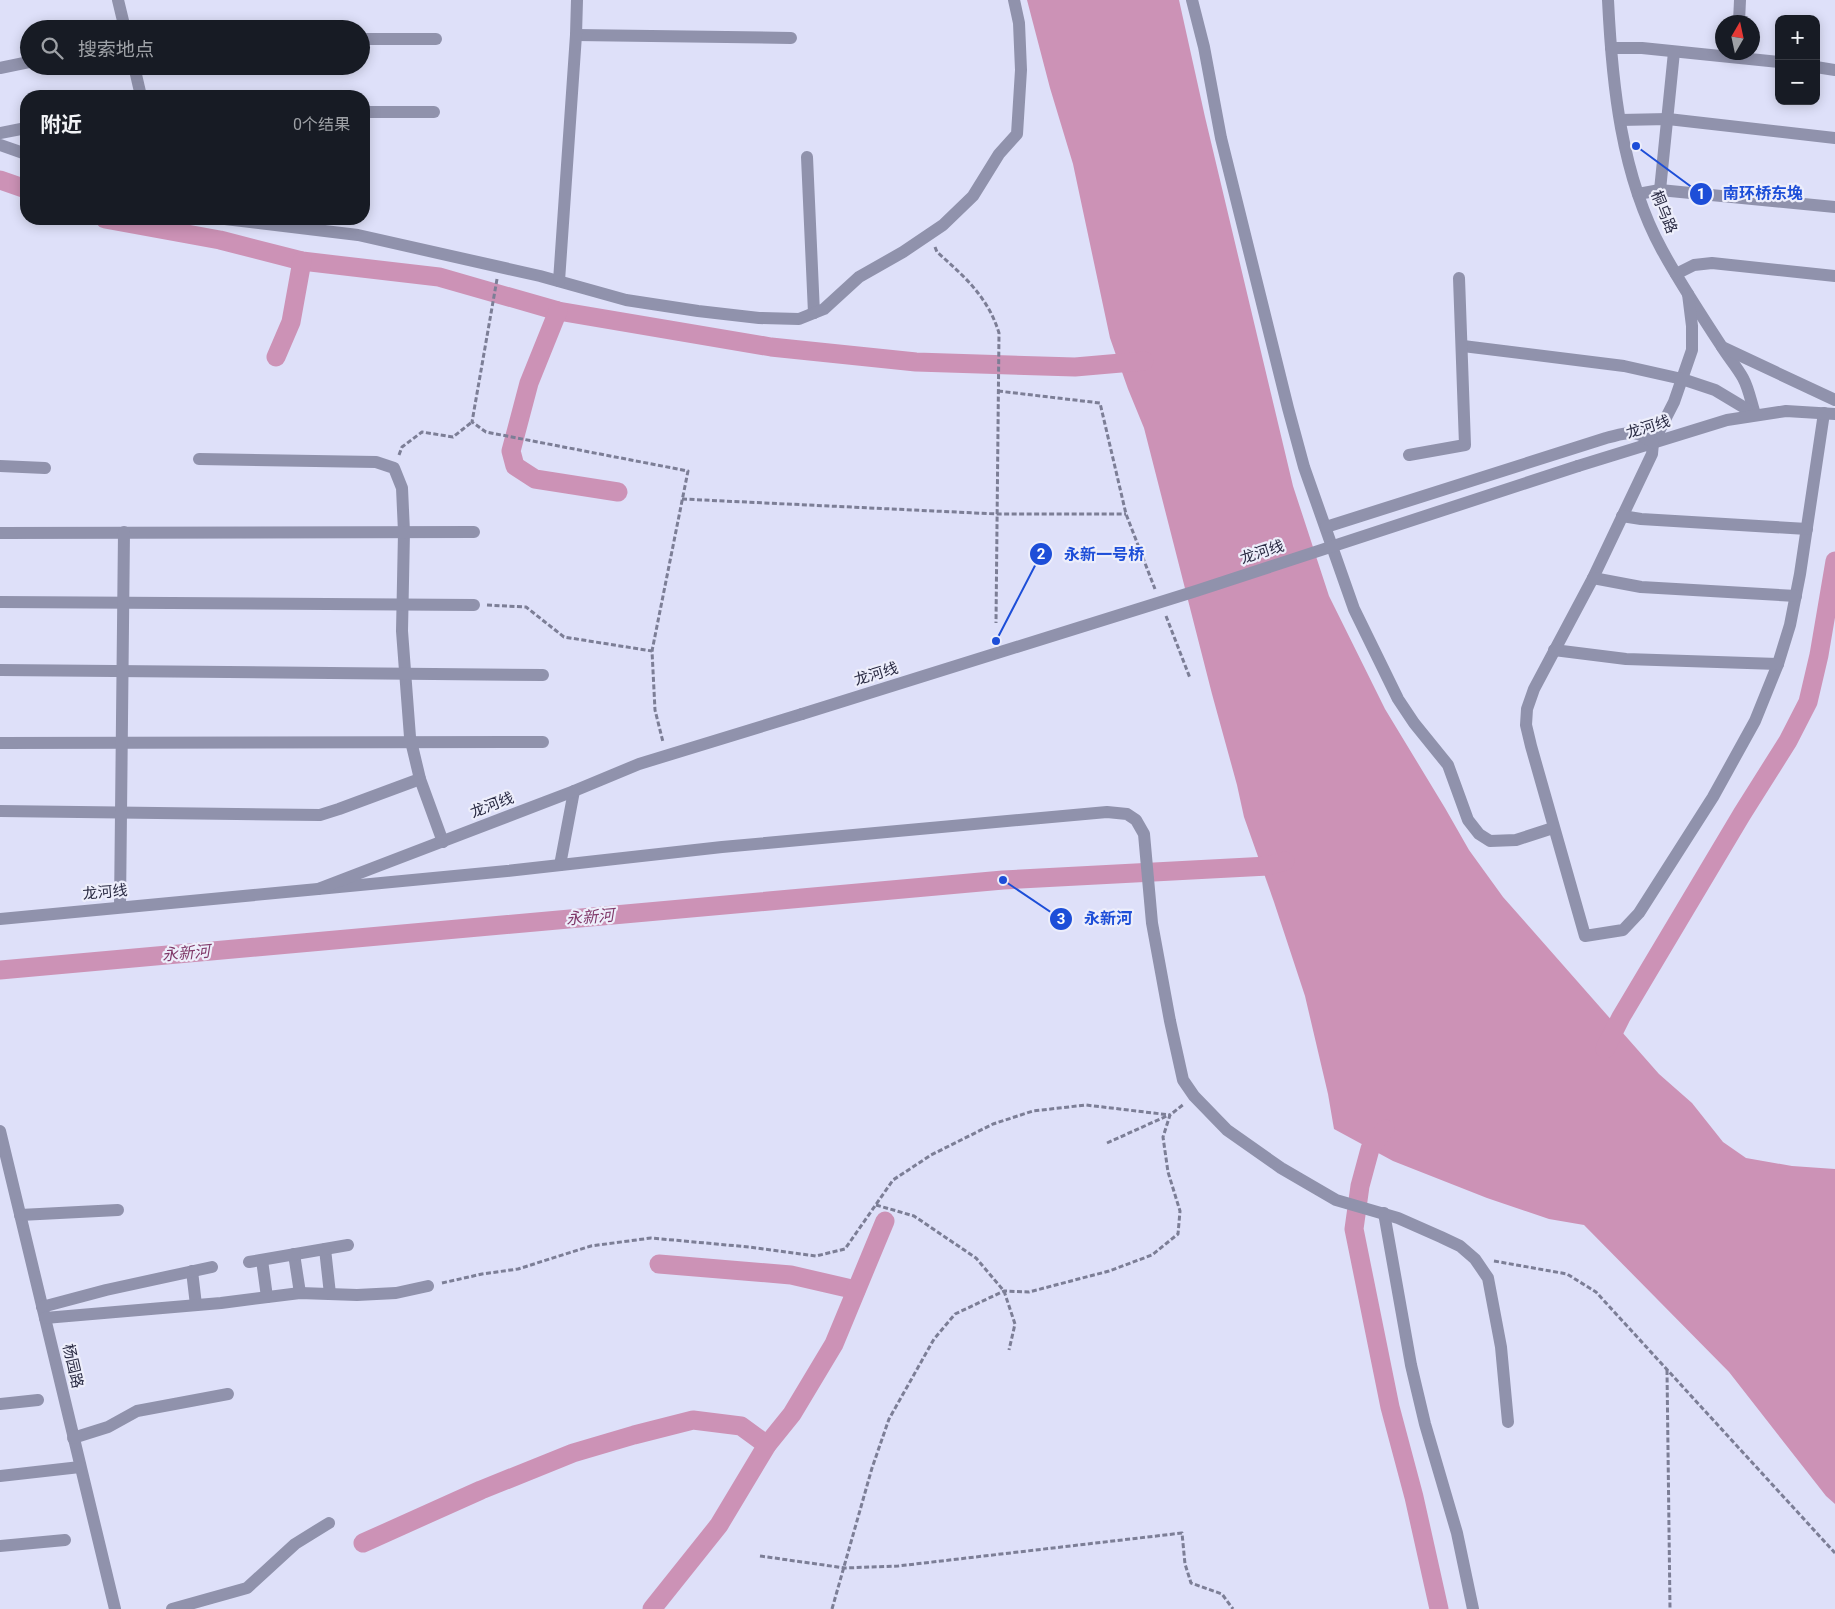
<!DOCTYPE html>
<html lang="zh">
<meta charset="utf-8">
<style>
body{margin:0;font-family:Roboto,"Noto Sans SC",sans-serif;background:#20242c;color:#f1f3f6}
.controls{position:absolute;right:15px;top:15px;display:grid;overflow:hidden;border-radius:10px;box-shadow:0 2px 12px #0003}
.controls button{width:45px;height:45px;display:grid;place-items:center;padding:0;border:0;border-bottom:1px solid #363941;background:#171b24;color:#f1f3f6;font:25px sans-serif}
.compass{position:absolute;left:1715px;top:15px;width:45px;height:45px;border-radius:50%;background:#171b24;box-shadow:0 2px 12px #0003;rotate:9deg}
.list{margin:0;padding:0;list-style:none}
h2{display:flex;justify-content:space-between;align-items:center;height:65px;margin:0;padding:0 20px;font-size:21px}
h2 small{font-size:16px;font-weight:400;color:#9ea1a6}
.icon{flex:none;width:28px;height:28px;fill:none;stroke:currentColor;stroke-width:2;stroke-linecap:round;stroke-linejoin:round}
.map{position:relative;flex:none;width:1835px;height:1609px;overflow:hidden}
.search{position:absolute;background:#171b24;box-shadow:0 2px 12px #0003;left:20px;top:20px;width:350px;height:55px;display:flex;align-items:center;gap:12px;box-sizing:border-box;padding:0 18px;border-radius:28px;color:#9ea1a6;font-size:19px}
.panel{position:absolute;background:#171b24;box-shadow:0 2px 12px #0003;left:20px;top:90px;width:350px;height:135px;border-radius:20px}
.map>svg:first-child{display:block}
</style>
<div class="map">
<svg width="1835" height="1609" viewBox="0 0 1835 1609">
<rect width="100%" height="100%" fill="#dee0f9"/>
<!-- water -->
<path fill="#cc92b6" d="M1027,0H1179L1205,117L1293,486L1329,596L1385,709L1445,808L1469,850L1503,897L1659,1074L1692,1103L1723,1142L1746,1158L1792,1166L1835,1169V1504L1826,1496L1729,1372L1584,1225L1549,1219L1487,1198L1393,1161L1334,1129L1328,1094L1305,996L1274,902L1244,817L1237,785L1212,694L1144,428L1128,389L1110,338L1073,164L1050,88Z"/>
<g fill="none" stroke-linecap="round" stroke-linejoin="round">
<!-- canal -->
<g stroke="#cc92b6" stroke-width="19">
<path d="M0,180L26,189"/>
<path d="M105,219L220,240L302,261L439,277L558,311L771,347L916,362L1075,367L1144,361"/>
<path d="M558,311L529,383L511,451L515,466L535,479L618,492"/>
<path d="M276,357L291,322L302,261"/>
<path d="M0,970L1003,880L1268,866L1285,861"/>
<path d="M1605,1049L1621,1017L1646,975L1742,814L1788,741L1808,702L1819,655L1835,561"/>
<path d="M1385,1129L1370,1149L1360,1186L1354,1229L1390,1407L1414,1497L1439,1609"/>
<path d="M659,1264L791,1275L856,1290"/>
<path d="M363,1543L481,1490L573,1453L634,1435L693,1420L741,1426L767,1445"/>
<path d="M652,1609L719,1525L767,1445L792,1414L834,1344L885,1221"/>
</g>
<!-- path -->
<g stroke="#7c7e96" stroke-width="3" stroke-dasharray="5 2.5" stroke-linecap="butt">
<path d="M935,247L937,252C964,276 988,297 999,333L996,623"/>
<path d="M497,279L472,422L486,432L688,471L652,651"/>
<path d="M998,391L1100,403L1126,514L1155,589"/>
<path d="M399,455L402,447L422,432L453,437L472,422"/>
<path d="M682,499L997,514H1126"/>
<path d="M487,605L526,607L564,637L652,651L655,710L663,742"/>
<path d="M1166,616L1190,678"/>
<path d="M1107,1143L1169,1115"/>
<path d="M876,1205L914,1216L976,1258L1004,1291L1015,1324L1009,1350"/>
<path d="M1494,1261L1567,1274L1596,1292L1835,1553"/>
<path d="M442,1283L482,1274L518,1269L591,1246L651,1238L749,1247L816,1256L845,1249L893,1180L931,1155L993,1124L1033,1111L1086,1105L1170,1115"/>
<path d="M1667,1370L1670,1609"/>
<path d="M760,1556L845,1568L898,1566L1182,1533L1185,1564L1191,1583L1222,1594L1233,1609"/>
<path d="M832,1609L872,1468L889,1419L934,1339L955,1314L1004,1291L1029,1292L1109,1271L1152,1255L1178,1234L1180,1211L1168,1172L1163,1137L1170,1115L1184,1104"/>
</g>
<!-- minor -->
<g stroke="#9092ac" stroke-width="12">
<path d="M118,0L125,29"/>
<path d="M1192,0L1204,47L1221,138L1288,408L1304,467L1354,609L1398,699L1414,723L1448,765L1468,820L1479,834L1490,841L1516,840L1553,828"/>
<path d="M1608,0C1612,84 1621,175 1662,250C1680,283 1701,315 1722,347C1728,357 1737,367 1743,378C1749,389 1751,402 1755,414"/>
<path d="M1739,22L1740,0"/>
<path d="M576,35L791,38"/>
<path d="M361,39H436"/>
<path d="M1611,48H1642L1779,62"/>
<path d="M134,66L141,96"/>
<path d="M1816,67L1835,70"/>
<path d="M0,68L29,62"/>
<path d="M364,112H434"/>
<path d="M1620,120L1668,119L1835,138"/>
<path d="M0,133L26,128"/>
<path d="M0,145L26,154"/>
<path d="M807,157L814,313"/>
<path d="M1660,190L1674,52"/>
<path d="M1638,194L1660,190L1835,207"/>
<path d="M225,219L358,235L540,276L626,300L698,311L759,318L799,319L824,309L859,277L903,252L943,225L973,196L999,154L1017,134L1021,70L1019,23L1014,0"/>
<path d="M1676,274L1694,265L1712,263L1835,276"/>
<path d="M559,281L576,35L577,0"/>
<path d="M1688,294L1692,326V350L1674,402L1653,443L1652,454L1593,578L1534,689L1527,709L1526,725L1531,746L1585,936L1623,930L1639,913L1713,797L1755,721L1778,664L1790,625L1800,574L1824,413"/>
<path d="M1463,346L1624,366L1682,379L1715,390L1755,414"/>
<path d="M1722,347L1835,400"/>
<path d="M1409,455L1465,445L1459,278"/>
<path d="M199,459L376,462L394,468L402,488L404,532L402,631L410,737L420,779L443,842"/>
<path d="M0,466L45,468"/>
<path d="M1578,466L1727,420L1786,411L1835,414"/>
<path d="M1622,516L1641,519L1807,529"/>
<path d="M1326,527L1606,438C1627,433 1635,428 1653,443"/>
<path d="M0,533L474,532"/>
<path d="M1593,578L1641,587L1796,596"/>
<path d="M0,602L474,605"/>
<path d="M1554,650L1626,659L1778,664"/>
<path d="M0,670L543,675"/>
<path d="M0,743L543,742"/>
<path d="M0,811L320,815L339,809L420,779"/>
<path d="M560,865L574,791"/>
<path d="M318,889L507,871L722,847L1107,812L1127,814L1136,820L1144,834L1152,923L1170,1021L1183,1080L1194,1096L1227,1130L1281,1168L1336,1200L1398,1218L1441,1237L1460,1246L1475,1259L1488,1278L1501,1347L1508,1422"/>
<path d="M120,907L124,532"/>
<path d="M0,919L318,889L574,791L639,764L802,714"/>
<path d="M0,1131L115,1609"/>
<path d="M1384,1213L1411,1365L1425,1424L1457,1533L1473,1609"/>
<path d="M20,1215L118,1210"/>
<path d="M325,1249L330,1294"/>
<path d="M294,1254L300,1293"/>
<path d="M262,1260L267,1297"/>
<path d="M249,1262L348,1245"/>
<path d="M192,1271L196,1305"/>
<path d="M42,1307L106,1290L212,1267"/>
<path d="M45,1318L221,1303L300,1293L357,1295L396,1293L428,1286"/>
<path d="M0,1404L38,1400"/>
<path d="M73,1438L108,1427L137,1411L228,1394"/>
<path d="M0,1476L80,1467"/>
<path d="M0,1546L65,1540"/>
<path d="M172,1609L247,1588L295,1544L329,1523"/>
</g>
<!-- minor-bridge -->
<path stroke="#9092ac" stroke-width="12" d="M802,714L1196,591L1578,466"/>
</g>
<g text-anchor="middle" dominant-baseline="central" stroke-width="4.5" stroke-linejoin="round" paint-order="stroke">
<!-- street labels -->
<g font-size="15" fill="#2a2b43" stroke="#edeefb">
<text transform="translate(1664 212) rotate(68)">桐乌路</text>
<text transform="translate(1648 427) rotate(-17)">龙河线</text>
<text transform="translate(1262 552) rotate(-18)">龙河线</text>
<text transform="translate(876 674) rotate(-17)">龙河线</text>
<text transform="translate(492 805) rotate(-21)">龙河线</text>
<text transform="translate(105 892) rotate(-5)">龙河线</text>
<text transform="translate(73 1366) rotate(77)">杨园路</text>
</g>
<!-- water labels -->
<g font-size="16" font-style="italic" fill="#813a6a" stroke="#edeefb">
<text transform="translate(590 917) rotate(-5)">永新河</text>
<text transform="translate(186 953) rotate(-5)">永新河</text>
</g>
</g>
<!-- callouts -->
<path fill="none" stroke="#1d4ed8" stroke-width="2" d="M1636 146L1701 194M996 641L1041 554M1003 880L1061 919"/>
<g fill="#1d4ed8" stroke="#edeefb" stroke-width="2">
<circle cx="1636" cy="146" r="5"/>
<circle cx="996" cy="641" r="5"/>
<circle cx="1003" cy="880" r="5"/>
<circle cx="1701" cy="194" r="12"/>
<circle cx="1041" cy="554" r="12"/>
<circle cx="1061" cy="919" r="12"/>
</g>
<g font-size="15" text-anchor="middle" font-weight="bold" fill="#fff">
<text x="1701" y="199">1</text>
<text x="1041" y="559">2</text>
<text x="1061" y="924">3</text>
</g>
<g font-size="16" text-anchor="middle" font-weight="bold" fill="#1d4ed8" stroke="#edeefb" stroke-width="4.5" stroke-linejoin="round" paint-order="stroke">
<text x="1763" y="199">南环桥东堍</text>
<text x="1104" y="560">永新一号桥</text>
<text x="1108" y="924">永新河</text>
</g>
</svg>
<div class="controls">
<button>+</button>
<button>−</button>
</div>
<svg class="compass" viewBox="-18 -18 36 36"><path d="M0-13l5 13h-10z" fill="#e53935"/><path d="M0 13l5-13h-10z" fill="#9ea1a6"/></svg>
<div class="search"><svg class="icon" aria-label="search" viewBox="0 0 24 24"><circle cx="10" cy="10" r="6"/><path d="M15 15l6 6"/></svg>搜索地点</div>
<section class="panel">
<h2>附近<small>0个结果</small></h2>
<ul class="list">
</ul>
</section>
</div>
